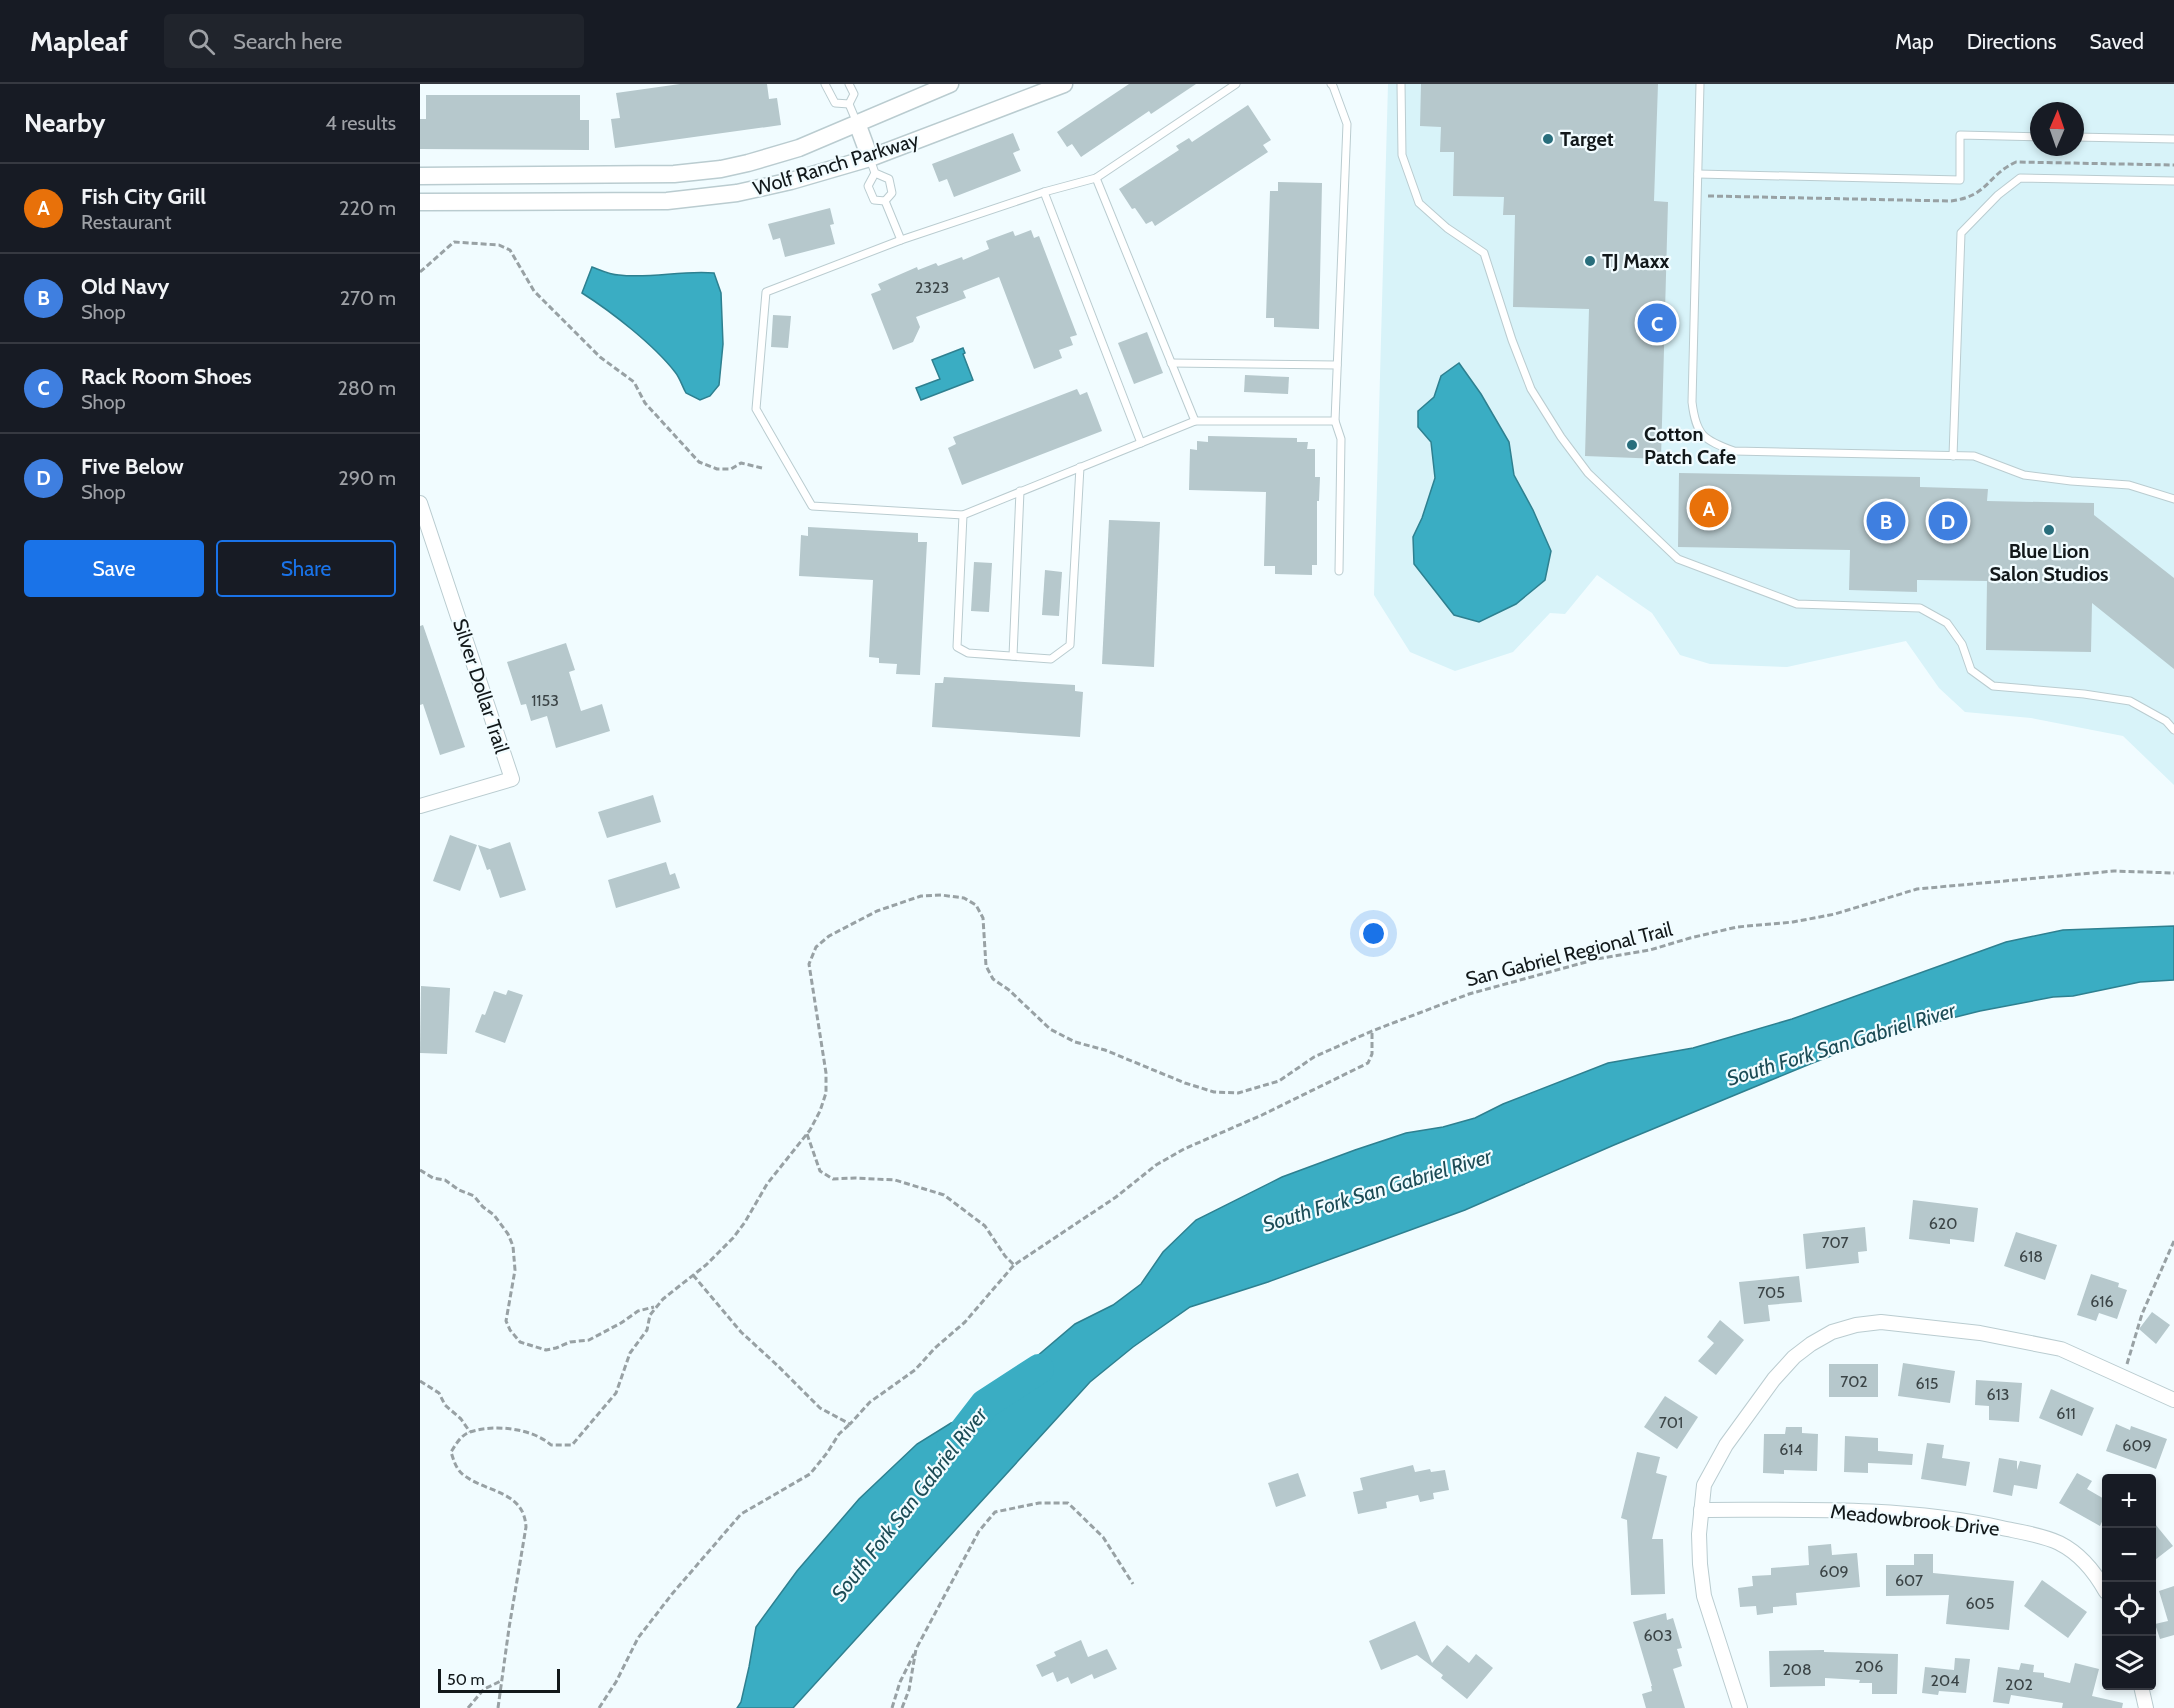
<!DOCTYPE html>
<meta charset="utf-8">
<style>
body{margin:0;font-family:Cabin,sans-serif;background:#20242c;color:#f1f3f6}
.controls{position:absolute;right:18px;bottom:18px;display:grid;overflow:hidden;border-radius:6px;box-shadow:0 3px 9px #0003}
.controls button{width:54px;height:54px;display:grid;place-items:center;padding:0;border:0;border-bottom:2px solid #363941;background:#171b24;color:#f1f3f6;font:30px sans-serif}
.compass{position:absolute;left:1610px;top:18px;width:54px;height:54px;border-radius:50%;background:#171b24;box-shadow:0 3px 9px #0003;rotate:2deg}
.scale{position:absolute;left:18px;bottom:15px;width:122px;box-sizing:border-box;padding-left:6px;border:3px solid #12181a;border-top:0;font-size:16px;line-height:21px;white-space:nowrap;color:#12181a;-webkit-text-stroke:4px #f1fcff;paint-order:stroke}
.you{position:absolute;left:954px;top:850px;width:21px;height:21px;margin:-15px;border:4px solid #fff;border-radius:50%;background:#1a73e8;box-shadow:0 0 0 9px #1a73e833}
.badge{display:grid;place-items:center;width:39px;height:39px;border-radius:50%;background:#1a73e8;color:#fff;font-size:20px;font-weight:700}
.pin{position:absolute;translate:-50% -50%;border:3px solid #fff;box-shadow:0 2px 6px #0006}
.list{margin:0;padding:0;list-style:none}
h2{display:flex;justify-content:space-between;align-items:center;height:78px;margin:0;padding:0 24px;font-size:26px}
h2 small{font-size:20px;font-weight:400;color:#9ea1a6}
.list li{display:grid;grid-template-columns:39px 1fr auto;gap:18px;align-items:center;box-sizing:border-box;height:90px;padding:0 24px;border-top:2px solid #363941}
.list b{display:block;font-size:22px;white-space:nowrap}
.list p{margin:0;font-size:20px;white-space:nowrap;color:#9ea1a6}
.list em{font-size:20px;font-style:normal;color:#9ea1a6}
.actions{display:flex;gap:12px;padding:18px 24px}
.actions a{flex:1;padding:14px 0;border:2px solid #1a73e8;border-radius:6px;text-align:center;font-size:21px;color:#1a73e8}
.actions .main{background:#1a73e8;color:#fff}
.icon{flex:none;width:33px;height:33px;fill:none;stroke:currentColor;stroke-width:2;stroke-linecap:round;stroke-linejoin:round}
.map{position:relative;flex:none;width:1754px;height:1624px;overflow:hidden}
header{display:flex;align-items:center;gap:36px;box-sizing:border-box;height:84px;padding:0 30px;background:#171b24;border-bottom:2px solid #363941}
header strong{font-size:28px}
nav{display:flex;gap:33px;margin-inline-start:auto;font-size:21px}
.search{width:420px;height:54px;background:#20242c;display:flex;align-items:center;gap:15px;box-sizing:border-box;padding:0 21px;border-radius:6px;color:#9ea1a6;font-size:22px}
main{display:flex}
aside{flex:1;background:#171b24}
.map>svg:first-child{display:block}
</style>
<header>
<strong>Mapleaf</strong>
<div class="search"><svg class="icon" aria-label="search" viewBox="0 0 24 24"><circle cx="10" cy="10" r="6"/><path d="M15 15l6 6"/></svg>Search here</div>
<nav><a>Map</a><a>Directions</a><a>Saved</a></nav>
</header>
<main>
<aside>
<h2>Nearby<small>4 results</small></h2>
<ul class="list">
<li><span class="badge" style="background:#e8710a">A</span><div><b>Fish City Grill</b><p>Restaurant</p></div><em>220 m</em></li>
<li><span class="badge" style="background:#3f7fe0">B</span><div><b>Old Navy</b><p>Shop</p></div><em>270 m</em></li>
<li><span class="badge" style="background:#3f7fe0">C</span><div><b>Rack Room Shoes</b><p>Shop</p></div><em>280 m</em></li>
<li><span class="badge" style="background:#3f7fe0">D</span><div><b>Five Below</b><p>Shop</p></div><em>290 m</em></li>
</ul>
<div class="actions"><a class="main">Save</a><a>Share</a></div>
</aside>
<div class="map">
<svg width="1754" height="1624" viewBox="0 0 1754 1624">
<rect width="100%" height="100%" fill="#f1fcff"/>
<!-- built -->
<path fill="#d8f3f9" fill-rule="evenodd" d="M968,0H1754V701L1703,652L1611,634L1545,628L1519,604L1486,557L1367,583L1290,580L1260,571L1232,529L1177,491L1145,530L1130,529L1093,568L1035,587L990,568L954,511ZM1619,27H1655V63H1619Z"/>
<!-- water -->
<g fill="#3aadc3" stroke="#2e8090" stroke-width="1.5">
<path d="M172,183C180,186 190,191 199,191C230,195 262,186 294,189L301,209L303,260L299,301L290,312L280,316L266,309C262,302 260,294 255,288C234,261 192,228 162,209Z"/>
<path d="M543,264L545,269L543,270L553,296L501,316L496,304L520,295L512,276Z"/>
<path d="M1039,279L1061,310L1089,358L1094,391L1113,426L1131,467L1125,496L1096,520L1059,538L1034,531L994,480L993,453L1002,434L1015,394L1011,358L998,343V327L1014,313L1021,292Z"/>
<path d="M1754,842V896L1720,898L1653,912L1633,913L1560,927L1468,950L1390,980L1194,1061L1045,1126L848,1198L770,1223L713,1263L670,1298L373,1624H317L321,1618L329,1583L336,1543L377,1487L439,1415L497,1360L531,1339L562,1330L573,1322L609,1279L655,1240L693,1221L721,1200L743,1168L776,1136L862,1093L935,1066L986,1049L1023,1043L1055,1034L1083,1020L1188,979L1273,964L1372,935L1586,858L1643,846Z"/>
</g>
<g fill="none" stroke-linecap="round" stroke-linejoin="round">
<!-- river -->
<path stroke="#3aadc3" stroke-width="30" d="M531,1364L565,1320L619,1285"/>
</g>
<!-- building -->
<g fill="#b6c8cc">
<path d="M260,0H347L349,15L357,14L361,41L195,64L191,35L200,34L196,9Z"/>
<path d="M709,0H776L731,30L729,27L661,73L652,60L647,63L637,48Z"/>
<path d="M1001,0H1238L1234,117L1248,118L1241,375L1165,372L1169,225L1093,223L1095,131H1083L1084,113L1033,112L1034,68H1020L1021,43L1000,42Z"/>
<path d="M6,11H160V36H169V66L0,65V35H6Z"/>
<path d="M828,21L851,56L843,61L848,68L735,142L732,137L726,140L715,124L712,125L699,105L759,66L756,62L769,54L772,58Z"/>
<path d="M593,49L600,66L593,69L601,87L534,113L527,95L519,98L512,80Z"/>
<path d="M858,98L902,99L899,245L854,243V234H846L850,107H858Z"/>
<path d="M410,124L414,140L410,141L415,160L365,173L360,154L353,156L348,140Z"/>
<path d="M611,146L614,154L619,152L657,251L650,253L653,261L639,266L642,274L614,285L579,193L543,207L546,214L496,233L500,243L493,258L473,266L451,210L461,206L458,200L497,183L498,186L516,179L518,182L542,173L543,176L569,165L566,157L593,147L595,152Z"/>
<path d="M353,231L371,232L368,264L351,263Z"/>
<path d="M727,248L743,289L714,300L698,259Z"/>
<path d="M825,291L869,293L868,310L824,308Z"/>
<path d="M657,305L660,311L667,308L682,347L542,401L528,364L536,360L533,353Z"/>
<path d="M788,352L877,354V358H888L887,365H895V393H900L899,417H897V481H892V491L855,490V482H844L846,408L769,406L770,365L777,366V357L788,358Z"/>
<path d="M1259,389L1500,393V403L1568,405L1567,417L1674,419V431L1754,494V585L1672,519L1671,568L1566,566L1567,497L1497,496V508L1429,506L1430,466L1258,463Z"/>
<path d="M689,436L740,438L734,583L682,580Z"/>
<path d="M388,443L498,449V458H507L500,591L476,590L477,580L459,579V574L449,573L453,496L379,492L381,451L388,452Z"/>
<path d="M554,478L572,479L569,528L551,527Z"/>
<path d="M625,486L642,488L639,532L622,531Z"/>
<path d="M3,541L45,663L20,671L3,620L0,621V542Z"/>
<path d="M146,559L155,586L149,588L161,627L182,620L190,647L136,664L127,632L111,637L106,620L101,621L87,578Z"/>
<path d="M524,593L655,601V607L663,608L660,653L512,643L515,599H523Z"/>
<path d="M233,711L241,738L187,754L178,728Z"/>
<path d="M30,751L57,761L40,807L13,797Z"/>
<path d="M90,758L106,806L80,814L70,785L67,786L58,761L70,765Z"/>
<path d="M246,778L250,791L255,789L260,804L196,824L188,796Z"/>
<path d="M1,902L30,904L27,970L0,969Z"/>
<path d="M88,906L103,911L85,959L55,948L62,930L65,931L74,907L86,911Z"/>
<path d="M1493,1116L1558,1124L1554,1158L1530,1155V1160L1489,1155Z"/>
<path d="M1445,1143L1447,1167L1438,1168L1439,1179L1386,1185L1383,1150Z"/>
<path d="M1596,1148L1637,1161L1625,1196L1584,1182Z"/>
<path d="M1671,1190L1699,1199L1698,1203L1707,1206L1697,1235L1679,1229L1676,1237L1657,1231Z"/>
<path d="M1379,1192L1382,1218L1348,1221L1350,1237L1324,1240L1319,1198Z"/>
<path d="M1732,1228L1750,1241L1736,1260L1719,1245Z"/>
<path d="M1300,1236L1324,1256L1296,1291L1278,1277L1294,1259L1287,1253Z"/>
<path d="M1483,1279L1535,1287L1530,1319L1478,1312Z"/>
<rect x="1409" y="1280" width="49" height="33"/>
<path d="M1556,1296L1602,1299L1599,1338L1569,1336V1322L1555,1321Z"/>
<path d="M1631,1305L1674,1324L1662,1352L1619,1334Z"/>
<path d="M1245,1312L1278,1333L1257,1365L1224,1343Z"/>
<path d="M1696,1340L1710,1346L1711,1342L1747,1355L1736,1385L1686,1367Z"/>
<path d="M1366,1343H1382V1349L1398,1350L1397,1387L1364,1386V1390L1343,1389L1344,1350H1365Z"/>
<path d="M1425,1352L1458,1354V1367L1493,1370L1492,1381L1448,1379V1389L1424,1388Z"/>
<path d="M1507,1359L1524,1361L1522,1374L1550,1378L1546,1402L1501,1395Z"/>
<path d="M1217,1368L1240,1373L1236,1389L1247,1392L1232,1455H1243L1245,1510L1211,1511L1207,1436L1201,1434Z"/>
<path d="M1579,1374L1597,1377V1386L1600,1377L1621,1381L1617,1405L1594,1401L1592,1412L1573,1408Z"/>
<path d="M993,1381L995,1388L1010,1385L1011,1388L1025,1386L1029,1406L1013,1409L1014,1415L1000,1418L998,1411L966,1418L967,1424L938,1430L933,1408L943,1406L940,1394Z"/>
<path d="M878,1389L886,1412L856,1423L848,1399Z"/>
<path d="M1657,1389L1672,1397L1667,1405L1686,1416V1429L1680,1442L1639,1419Z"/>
<path d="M1731,1435L1753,1462L1731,1479Z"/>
<path d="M1411,1460L1412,1471L1437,1469L1440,1503L1376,1509L1377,1521L1353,1523V1529L1337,1531L1336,1522L1320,1523L1318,1504L1333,1502L1332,1492L1351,1491V1484L1389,1481L1388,1462Z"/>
<path d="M1494,1470H1513V1489L1594,1497L1589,1546L1526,1540L1529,1511L1466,1512V1481H1494Z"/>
<path d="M1622,1496L1667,1528L1648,1554L1604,1522Z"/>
<path d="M1754,1502V1551L1740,1555L1735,1540L1748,1537L1739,1507Z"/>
<path d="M1246,1529L1247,1536L1253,1534L1262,1564L1257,1565L1262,1582L1253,1585L1265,1624H1226L1222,1610L1232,1607L1231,1602H1232L1213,1538Z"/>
<path d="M995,1537L1012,1579L1027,1561L1049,1579L1056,1570L1073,1584L1047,1615L1021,1594L1023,1591L997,1571L961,1586L949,1557Z"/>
<path d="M661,1556L668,1573L687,1565L697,1585L674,1595L672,1590L651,1600L648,1593L637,1598L633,1588L622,1593L616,1581L636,1572L634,1568Z"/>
<path d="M1404,1566V1568L1478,1570L1477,1610H1452V1599H1439L1440,1596L1405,1594V1602L1350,1603L1349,1567Z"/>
<path d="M1535,1574L1550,1575L1546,1609L1519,1607L1518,1611L1502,1609L1505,1583L1534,1586Z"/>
<path d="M1601,1579L1614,1581L1613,1588L1624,1589V1593L1650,1599L1655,1579L1679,1585L1672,1612L1703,1619L1702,1624H1642L1643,1619L1591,1611L1589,1620L1573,1618L1578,1583L1599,1586Z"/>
</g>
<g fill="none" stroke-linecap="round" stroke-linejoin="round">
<!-- service casing -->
<g stroke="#baccd0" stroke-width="9">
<g id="service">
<path d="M405,0L415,19L429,20"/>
<path d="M429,0L434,10L429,20L437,39"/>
<path d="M981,0L982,71L999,119L1027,144L1064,169L1092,256L1111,305L1141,353L1168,389L1258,475L1377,520L1500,524L1527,539L1542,560L1551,586L1573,602L1664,610L1710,617L1746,637L1754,646"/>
<path d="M1280,0L1272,318C1276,351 1283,356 1314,367L1554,372L1604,391L1651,397L1709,401L1754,415"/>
<path d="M1655,53L1754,55"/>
<path d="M450,75L455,89L469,95L472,109L465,117"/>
<path d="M455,89L448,102L454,116L465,117"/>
<path d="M1278,90L1540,96V51L1619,53"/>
<path d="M676,94L775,337"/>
<path d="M624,108L721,359"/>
<path d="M465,117L481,156L624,108L676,94L816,0"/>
<path d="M481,156L346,208L336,325L392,422L543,431L775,337H915L927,40L913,2L911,0"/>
<path d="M751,279L917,281"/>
<path d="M915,337L921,355L919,487"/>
<path d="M1533,372L1541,149L1578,111L1600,94L1754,97"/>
<path d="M543,431L537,563L548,569L631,575L650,561L660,383"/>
<path d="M593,572L600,407"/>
</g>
</g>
<!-- minor casing -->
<g stroke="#baccd0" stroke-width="16">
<g id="minor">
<path d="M0,419L92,695L0,722"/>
<path d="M1281,1426C1381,1426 1483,1422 1582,1444C1601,1448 1622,1451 1639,1459C1661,1470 1675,1488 1686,1508"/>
<path d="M1721,1602L1726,1624"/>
<path d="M1320,1624L1284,1512L1280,1480L1279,1450L1284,1401L1306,1361L1354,1295L1374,1273L1391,1260L1412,1248L1436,1241L1461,1238L1560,1249L1641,1265L1754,1316"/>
</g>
</g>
<!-- tertiary casing -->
<g stroke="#baccd0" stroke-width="19">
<g id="tertiary">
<path d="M437,39L450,74"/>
<path d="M0,92L254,90L301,85L328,79L379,64L530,0"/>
<path d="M0,118L247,117L317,109L371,97L450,74L644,0"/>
</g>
</g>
<!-- path -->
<g stroke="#98a1a4" stroke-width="3" stroke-dasharray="6 3" stroke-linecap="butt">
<path d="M1288,112L1531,117C1569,112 1567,91 1596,78L1754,81"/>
<path d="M0,188L34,158L79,161L90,166L114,207L180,273L214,298L225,319L279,378L297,385H311L321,379L342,384"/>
<path d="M387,1050L400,1087L413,1095L435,1094L475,1096L524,1111L565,1142L585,1172L594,1181L696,1113L736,1081L764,1065L842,1031L948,979L952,970V947"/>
<path d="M0,1086L13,1094L25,1096L39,1106L54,1112L63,1123L74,1131L88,1150L93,1162L95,1186L86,1237L90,1246L100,1258L126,1266L136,1264L150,1258L169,1256L201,1239L218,1227L234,1223"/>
<path d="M273,1191L321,1248L358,1282L400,1324L430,1340L450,1318L495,1286L515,1264L545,1238L594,1181"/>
<path d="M1707,1280L1722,1230L1754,1157"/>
<path d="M0,1297L19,1309L25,1321L41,1335L50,1348"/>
<path d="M48,1624L64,1605L81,1597"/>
<path d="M78,1624L89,1544L106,1443C104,1407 68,1409 45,1392C36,1386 34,1377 31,1368C36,1360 41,1351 50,1348C74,1340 112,1344 131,1361H152L196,1309L210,1269L227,1246L230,1231L243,1215L286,1181L313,1154L325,1138L347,1100L390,1046L400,1027L406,1009V989L389,880L396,863L409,852L457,827L501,812L521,811L544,814L556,821L563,834L566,882L573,895L589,906L630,945L655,958L685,966L765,999L794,1008L818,1009L859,997L894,973L952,947L1049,910L1177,875L1230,866L1270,854L1317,843L1373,838L1415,830L1497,805L1694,787L1754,789"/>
<path d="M179,1624L196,1598L218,1554L252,1510L321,1430L390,1390L407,1369L419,1350L430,1340"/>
<path d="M472,1624L480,1598L494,1570"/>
<path d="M482,1624L489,1606L496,1565L559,1447L575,1428L619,1419H648L683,1453L713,1500"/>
</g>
<!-- service -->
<use href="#service" stroke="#fff" stroke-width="7"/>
<!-- minor -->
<use href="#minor" stroke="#fff" stroke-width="14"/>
<!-- tertiary -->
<use href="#tertiary" stroke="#fff" stroke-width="16"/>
</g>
<!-- markers -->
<g fill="#286e7c" stroke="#f1fcff" stroke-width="2">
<circle cx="1128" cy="55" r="6"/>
<circle cx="1170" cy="177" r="6"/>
<circle cx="1212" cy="361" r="6"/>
<circle cx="1629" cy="446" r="6"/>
</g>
<g text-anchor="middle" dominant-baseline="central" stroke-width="4.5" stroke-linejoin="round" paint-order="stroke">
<!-- number labels -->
<g font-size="16" fill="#3b4446">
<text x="512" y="203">2323</text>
<text x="125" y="616">1153</text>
<text x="1523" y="1139">620</text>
<text x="1415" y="1158">707</text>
<text x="1611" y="1172">618</text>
<text x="1351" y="1208">705</text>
<text x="1682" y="1217">616</text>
<text x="1434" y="1297">702</text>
<text x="1507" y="1299">615</text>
<text x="1578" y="1310">613</text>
<text x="1646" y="1329">611</text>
<text x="1251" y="1338">701</text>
<text x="1717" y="1361">609</text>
<text x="1371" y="1365">614</text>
<text x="1414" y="1487">609</text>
<text x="1489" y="1496">607</text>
<text x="1560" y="1519">605</text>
<text x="1238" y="1551">603</text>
<text x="1449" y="1582">206</text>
<text x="1377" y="1585">208</text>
<text x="1525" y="1596">204</text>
<text x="1599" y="1600">202</text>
</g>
<!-- poi labels -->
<g font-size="20" font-weight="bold" fill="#12181a" stroke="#f1fcff" text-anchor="start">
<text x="1140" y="55">Target</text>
<text x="1182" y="177">TJ Maxx</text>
<text x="1224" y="350">Cotton<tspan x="1224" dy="23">Patch Cafe</tspan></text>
<text x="1629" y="467" text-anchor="middle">Blue Lion<tspan x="1629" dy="23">Salon Studios</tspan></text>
</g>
<!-- street labels -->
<g font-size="20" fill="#12181a" stroke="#f1fcff">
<text transform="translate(416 80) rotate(-17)">Wolf Ranch Parkway</text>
<text transform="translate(61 602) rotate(72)">Silver Dollar Trail</text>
<text transform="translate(1149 870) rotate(-14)">San Gabriel Regional Trail</text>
<text transform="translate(1495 1436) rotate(6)">Meadowbrook Drive</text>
</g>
<!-- water labels -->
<g font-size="21" font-style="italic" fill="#1c4c56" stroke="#f1fcff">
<text transform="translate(1421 960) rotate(-17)">South Fork San Gabriel River</text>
<text transform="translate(957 1106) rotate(-17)">South Fork San Gabriel River</text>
<text transform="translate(489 1420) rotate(-52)">South Fork San Gabriel River</text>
</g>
</g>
</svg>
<div class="controls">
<button>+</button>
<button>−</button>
<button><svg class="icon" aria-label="locate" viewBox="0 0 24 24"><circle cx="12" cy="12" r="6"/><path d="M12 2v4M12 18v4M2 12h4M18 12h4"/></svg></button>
<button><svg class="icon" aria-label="layers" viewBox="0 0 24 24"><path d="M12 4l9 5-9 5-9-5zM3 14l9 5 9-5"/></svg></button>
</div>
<svg class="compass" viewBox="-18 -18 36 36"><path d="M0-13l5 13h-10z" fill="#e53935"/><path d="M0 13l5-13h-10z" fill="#9ea1a6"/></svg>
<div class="scale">50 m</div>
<div class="you"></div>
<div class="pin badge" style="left:1289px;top:424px;background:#e8710a">A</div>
<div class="pin badge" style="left:1466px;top:437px;background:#3f7fe0">B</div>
<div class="pin badge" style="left:1237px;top:239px;background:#3f7fe0">C</div>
<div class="pin badge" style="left:1528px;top:437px;background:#3f7fe0">D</div>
</div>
</main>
